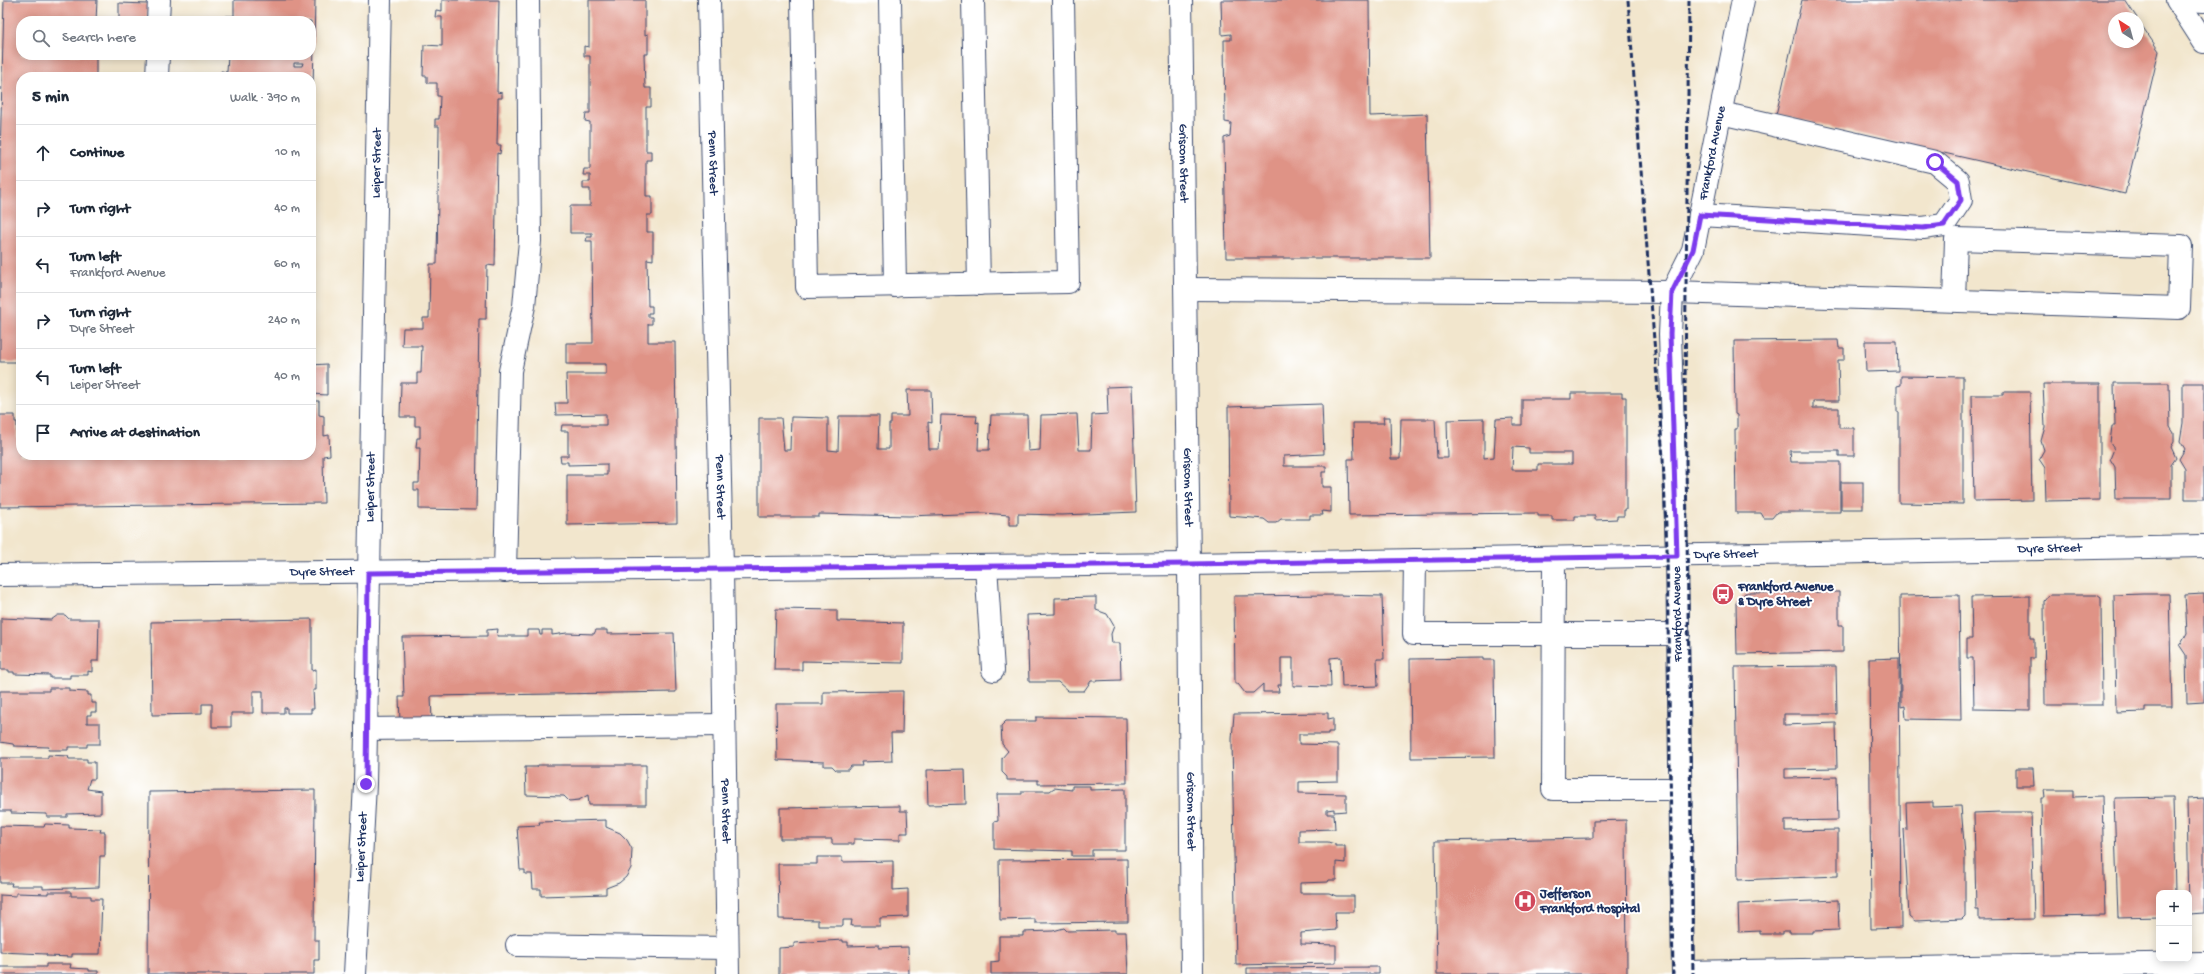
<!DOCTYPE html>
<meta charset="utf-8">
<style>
body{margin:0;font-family:"Gochi Hand",sans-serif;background:#f2f2f3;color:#1f2937}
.controls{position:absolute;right:12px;bottom:12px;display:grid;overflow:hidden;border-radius:8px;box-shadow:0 2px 10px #0003}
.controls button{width:36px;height:36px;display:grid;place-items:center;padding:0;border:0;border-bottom:1px solid #e0e1e3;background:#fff;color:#1f2937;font:20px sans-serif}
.compass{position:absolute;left:2108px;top:12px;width:36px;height:36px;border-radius:50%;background:#fff;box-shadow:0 2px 10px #0003;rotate:324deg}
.stop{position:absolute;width:12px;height:12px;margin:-9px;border:3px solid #7c3aed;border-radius:50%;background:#fff}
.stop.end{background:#7c3aed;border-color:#fff;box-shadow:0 1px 4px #0008}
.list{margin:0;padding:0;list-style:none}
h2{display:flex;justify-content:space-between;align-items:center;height:52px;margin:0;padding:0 16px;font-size:17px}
h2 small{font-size:13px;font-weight:400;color:#747a83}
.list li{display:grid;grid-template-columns:26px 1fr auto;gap:12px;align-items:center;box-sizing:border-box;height:56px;padding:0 16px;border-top:1px solid #e0e1e3}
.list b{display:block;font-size:15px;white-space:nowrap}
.list p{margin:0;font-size:13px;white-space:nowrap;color:#747a83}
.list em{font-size:13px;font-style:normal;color:#747a83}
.icon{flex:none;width:22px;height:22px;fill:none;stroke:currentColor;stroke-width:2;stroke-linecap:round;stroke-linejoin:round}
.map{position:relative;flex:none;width:2204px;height:974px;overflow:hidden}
.search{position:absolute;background:#fff;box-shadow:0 2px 10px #0003;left:16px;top:16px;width:300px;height:44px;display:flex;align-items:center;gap:10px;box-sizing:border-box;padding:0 14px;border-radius:16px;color:#747a83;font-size:15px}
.panel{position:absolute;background:#fff;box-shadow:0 2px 10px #0003;left:16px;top:72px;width:300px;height:388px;border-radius:16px}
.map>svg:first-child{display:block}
</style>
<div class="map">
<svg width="2204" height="974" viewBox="0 0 2204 974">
<rect width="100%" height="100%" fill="#fff"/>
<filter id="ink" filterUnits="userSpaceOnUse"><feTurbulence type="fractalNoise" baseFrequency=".025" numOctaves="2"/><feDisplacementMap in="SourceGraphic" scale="8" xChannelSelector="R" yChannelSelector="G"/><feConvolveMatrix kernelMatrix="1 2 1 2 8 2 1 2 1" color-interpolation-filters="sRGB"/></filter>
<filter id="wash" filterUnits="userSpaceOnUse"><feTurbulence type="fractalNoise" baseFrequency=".012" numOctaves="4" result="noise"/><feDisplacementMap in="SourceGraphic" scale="16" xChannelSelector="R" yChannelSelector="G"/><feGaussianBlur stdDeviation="0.9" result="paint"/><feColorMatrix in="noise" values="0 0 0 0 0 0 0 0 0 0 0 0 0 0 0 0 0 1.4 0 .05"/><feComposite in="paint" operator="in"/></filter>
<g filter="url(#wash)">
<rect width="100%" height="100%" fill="#f2e6cd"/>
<g id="blocks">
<!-- building -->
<g fill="#df9386" fill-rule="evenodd">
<path d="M4,0H97L96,21H21V55H96V77H21V362H0V156Z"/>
<path d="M234,0H315L313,88H311V77H220L221,71L227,72L228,55H311V21H222V18H226V16H234ZM294,63H303L302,66H294Z"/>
<path d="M442,0H499L497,92L502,93V98H498V101L497,145H501L500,154L497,153L495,266L487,265L486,319H479L476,510L419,509V490H414V483H419L420,448H416L417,438H420V426H415V417H400L401,383H417V373H421L422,346H402L403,328H423V318H429L430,264H437L439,128V126H435V119H439L440,96H437V83H427V76H423L424,45L442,46V17H435L436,10L442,11Z"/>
<path d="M589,0H645V35L648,34V54H644L645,88H651V107H646V151H651V160H646V196H652V215H647V232H653V260L647,259L648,306H652V313H648V317H652V324H648V342H675L677,523L567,525V475H607V464L568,465V462H561L560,456H568V431H561L562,425H606V414L556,415L555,403H567L566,374H606V364H566V343H593L592,241H586L587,237H592V233H570V206H590V189H583V182H590V175H583L584,169H590V122L585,121L586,113H590V56H584V46L589,47Z"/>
<path d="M1221,0H1369L1370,116L1427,114L1430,258H1226L1224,138L1230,136L1231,123L1225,122L1224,40H1231V34L1222,35Z"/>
<path d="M1802,0H2125L2137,18H2114V42H2138V20L2159,51L2125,194L1776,115Z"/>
<path d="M119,3L148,4L147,21H119Z"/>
<path d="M311,90H313L312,127H311Z"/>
<path d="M1838,340L1839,348H1844V360H1838L1839,401H1813V408H1839V428H1854V456H1839V451H1790L1791,462H1840V512H1777L1772,518H1764L1761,513H1736L1735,429H1737V415L1735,414L1734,341Z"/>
<path d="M1865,341H1897L1898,371L1866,372Z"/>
<path d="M327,364V395L311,394V365Z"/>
<path d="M1901,376L1963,377V504L1899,503V412H1897V386L1901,385Z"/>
<path d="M2114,383H2169L2170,427L2174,433V442L2171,447L2176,458L2171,465V499H2116L2115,467L2110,459L2114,449L2110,443L2112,426H2115Z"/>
<path d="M2183,383H2204V499H2185V469L2179,459L2185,449L2180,441L2183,423Z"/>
<path d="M2043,384H2100V500L2046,501L2045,468L2039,459L2044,450L2041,441L2045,427Z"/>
<path d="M1132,386L1136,512L1062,515L1018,514V525H1009V515L984,513L909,516L819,514V517H759V418H781L784,450H790L791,417L828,418V450L838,451L839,416H879L878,449H889V424H891V416H908L907,390H931L932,423L928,422L929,449H939L941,415L977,416L976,423L979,422L978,450H989L991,415H1027L1028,451L1040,450L1041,415L1077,414L1079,450H1091L1092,415L1108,414L1107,387Z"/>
<path d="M2003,392H2030L2032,500L1974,501L1972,395H2003Z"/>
<path d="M1571,393H1622V397H1626V510H1624V516H1617V519L1595,520V516H1575V520H1552V516H1538V513L1349,515L1348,459H1354L1353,423H1384L1383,417H1390L1391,459H1400L1401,419H1435L1437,458H1448L1447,420L1484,419V458L1494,457L1496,419L1513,418V425H1522V399H1571ZM1513,447L1529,448V453H1572V464H1538V470H1512Z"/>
<path d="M311,401H319V415L324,416V436L329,435L330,455L323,456L324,503L0,507V415H15V422H17V438H21V455H311Z"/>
<path d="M1322,404L1324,454L1284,456V466H1326V472H1322V487H1331V512L1322,511L1323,515H1310V519H1281L1276,523H1269L1264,519L1229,516L1228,407Z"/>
<rect x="1841" y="482" width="22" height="27"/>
<path d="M1839,592V625H1843V652L1737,654L1736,603L1745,593Z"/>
<path d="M2143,594H2169L2172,707H2145V712L2116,713L2114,595Z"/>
<path d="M2204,594V702L2187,703L2186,655L2180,646L2187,633L2185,595Z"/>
<path d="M1336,595L1382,596L1384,659H1377L1378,686L1342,687L1341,657L1330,658L1331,687L1293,686V658H1281V685H1278L1279,692H1263V684L1253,693H1245L1238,684H1235L1234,596Z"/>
<path d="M1959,595L1961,720L1906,719L1905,706L1901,707L1900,596Z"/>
<path d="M2049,595H2097L2101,598L2102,705H2045L2044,601Z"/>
<path d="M2030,596V638H2034V658H2030V710L1974,709L1973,658H1967V639H1972L1971,597Z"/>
<path d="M1096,597V610L1107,614L1114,626L1111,634L1112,643H1120L1121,680L1091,681L1084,691H1068L1058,682H1029L1027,615L1055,614V598Z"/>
<path d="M776,609L837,610V621L903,623V663L802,661V670H774Z"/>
<path d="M58,615H65L69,619H99L98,661H92V672L88,671V675H70V678H50V675L14,674V672H9V670H1V618L51,620Z"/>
<path d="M312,619V670L316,669V690H313L314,709H311V713H287V708H284V713H263V691H253V713H231V727H212V704H202V714L152,715L151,622Z"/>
<path d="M498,629L497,636H527V630H539L540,635H542V630H552V635L567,633L594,634L596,630H607V634L674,633L676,692L431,696L432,721L400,722L399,697H404L402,637L487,636V630Z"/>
<path d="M1483,658V660H1494L1495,757L1411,758L1410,659Z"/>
<path d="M1899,658L1901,928L1871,929L1869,659Z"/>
<path d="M1836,666L1837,714H1784V725L1836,723L1837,768L1785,769V778L1837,777L1838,820L1785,821V831L1838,830V876L1738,880L1735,667Z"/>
<path d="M49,688H69V691L88,692V695H91V703H96V712H91V715H87V723H100V744H87V747H68V750H48L49,747L14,746L13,744L0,742V691H49Z"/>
<path d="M903,691L902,733H891L892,761L861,762L862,766H851L848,770H836L832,766H824V762L777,760L776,704H823V692Z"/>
<path d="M1328,713V719L1333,718V732H1328V734H1299V744L1338,745V781L1299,782V793L1346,794V811L1334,812V809L1327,810V814H1334L1335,829L1299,830V842H1328L1335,844V846H1345V863L1336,862V880H1329L1328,882L1300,883V893H1329L1336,896H1354V912H1335L1336,930L1301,933V944L1336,945V963L1236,965L1232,739L1234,714Z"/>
<path d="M1036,717L1126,718L1127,783L1038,784V780H1007V777L1002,772V758L1008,751L1002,744L1001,726L1006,721H1036Z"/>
<path d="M48,755L68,756L69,759H87V762H95V779H90L87,789L101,791V813L67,814V817H47V814L11,813V811H0V758H48Z"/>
<path d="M538,765H646V805H589L588,795L579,800L569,801L564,796L526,795L525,767H537Z"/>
<path d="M2016,768H2033L2034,786H2016Z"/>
<path d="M965,769L966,804L928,805L927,770Z"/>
<path d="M1072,786H1090V790L1125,789V850H1092V856H1072V851L994,849V822L998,821L997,794H1022V791H1050L1054,788L1072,790Z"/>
<path d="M315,790L314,940H319V960H314V974H148L149,792Z"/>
<path d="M2044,790H2073V797L2102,796L2105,915L2043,916L2041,798H2045Z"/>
<path d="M2173,797L2175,893H2159V917L2118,918L2114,798Z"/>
<path d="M2204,798V913L2189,914L2187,799Z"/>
<path d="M1933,802V807L1961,806L1965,856V916L1962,919L1915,921L1909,916L1904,829L1907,830L1906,803Z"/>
<path d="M900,806V811H907L908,833H900V840L854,839V844H832V839H780V808Z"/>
<path d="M2001,812H2031L2034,919L1979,920V910H1976L1974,813Z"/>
<path d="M606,820V827L620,833L627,840L632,849L631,868L626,877L619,883L606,888V894L541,896V889H533L532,874H525V870H520L517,826L540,825L539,822Z"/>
<path d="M1626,820L1627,974H1437L1435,841L1593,838V821Z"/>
<path d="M45,824L69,825V828L101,829L100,832H105V856H100L99,887L43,889V886H11L12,883H0V826L44,827Z"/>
<path d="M817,857H842V862L893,861V890L908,889V917L880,918V926H851L852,920H843V926H818V920L779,919L778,864H817Z"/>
<path d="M1127,859L1128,922L1035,923V919L1000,920L999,860Z"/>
<path d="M48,892H71V896H91V899H102L100,954H72V957L47,956L46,954L0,952V895L16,896V893L48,894Z"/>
<path d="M1838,900L1839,930L1813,931V933H1790V931H1783V934H1760V931L1739,932L1738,904Z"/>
<path d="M1064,928L1067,931L1115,930V932H1126L1128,974H991V962L999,961V936H1023V932L1053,931Z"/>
<path d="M843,940V942H848V946L879,945V948L908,947L909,974H779V948L794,947V943Z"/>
<path d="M46,964H71L70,968L89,969V971H98V974H0V967H46Z"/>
<path d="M1379,967V974H1247V968Z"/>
</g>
</g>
</g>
<g filter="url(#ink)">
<use href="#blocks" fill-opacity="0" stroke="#3b4a6f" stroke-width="1"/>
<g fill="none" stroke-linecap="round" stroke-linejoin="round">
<!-- minor casing -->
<g stroke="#3b4a6f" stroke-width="24">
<g id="minor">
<path id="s1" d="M709,0L722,568L728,974"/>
<path d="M802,0L807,287L1068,282L1063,0"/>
<path d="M890,0L895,286"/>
<path d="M973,0L979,284"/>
<path id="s2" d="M1181,0L1189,564L1192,974"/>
<path d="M2177,0L2204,42"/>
<path d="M2187,0L2204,1"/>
<path d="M158,21L159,0"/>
<path d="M157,77L158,55"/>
<path d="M1700,215L1923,228L1944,225L1961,200L1958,181L1935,162L1721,113"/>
<path d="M1186,289L1672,292L2179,308L2181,246L1956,239L1954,301"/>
<path d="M1554,558L1553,789H1680"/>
<path d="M1415,560L1414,634H1679"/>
<path d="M986,566L993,670"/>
<path d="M505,571L510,371L524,306L530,241L528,0"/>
<path id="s3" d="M0,575L1189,564L2204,546"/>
<path d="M366,729L723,725"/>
<path d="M517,945L727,948"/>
<path d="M1683,972L2204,963"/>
<path id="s4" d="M355,974L365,784L380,0"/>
</g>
</g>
<!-- major casing -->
<g stroke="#3b4a6f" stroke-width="24">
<g id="major">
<path id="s5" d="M1683,974L1677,555L1670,334L1672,292L1693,250L1743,0"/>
</g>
</g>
<!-- minor -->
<use href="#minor" stroke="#fff" stroke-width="22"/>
<!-- major -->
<use href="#major" stroke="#fff" stroke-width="22"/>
<!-- rail -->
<g stroke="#1b2f5e" stroke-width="3" stroke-dasharray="6 3" stroke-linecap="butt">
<path d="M1628,0L1663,458L1667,548L1673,974"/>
<path d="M1689,0L1685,387L1693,974"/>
</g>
</g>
</g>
<g fill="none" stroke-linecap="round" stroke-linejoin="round" filter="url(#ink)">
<!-- route -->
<path stroke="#7c3aed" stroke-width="5" d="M366,784L368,573L1189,564L1677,556L1670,334L1672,292L1693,250L1700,215L1923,228L1944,225L1961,200L1958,181L1935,162"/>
</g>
<!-- icons -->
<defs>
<g id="bus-disc" transform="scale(1.15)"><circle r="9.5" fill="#d1495b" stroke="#fff"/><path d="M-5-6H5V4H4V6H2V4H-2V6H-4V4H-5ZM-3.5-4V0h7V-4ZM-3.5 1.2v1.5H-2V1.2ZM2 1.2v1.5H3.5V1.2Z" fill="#fff"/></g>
<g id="hospital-disc" transform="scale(1.15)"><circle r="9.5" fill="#d1495b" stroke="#fff"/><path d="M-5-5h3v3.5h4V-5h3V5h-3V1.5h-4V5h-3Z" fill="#fff"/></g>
</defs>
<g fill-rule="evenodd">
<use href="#bus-disc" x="1723" y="594"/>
<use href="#hospital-disc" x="1525" y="901"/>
</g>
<g text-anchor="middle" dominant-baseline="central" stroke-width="4" stroke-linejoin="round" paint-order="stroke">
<!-- street labels -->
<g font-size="13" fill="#1b2f5e" stroke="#fff">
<text stroke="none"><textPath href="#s5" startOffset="828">Frankford Avenue</textPath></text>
<text stroke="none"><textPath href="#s4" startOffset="811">Leiper Street</textPath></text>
<text stroke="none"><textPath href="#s1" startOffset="163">Penn Street</textPath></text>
<text stroke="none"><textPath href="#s2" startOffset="163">Griscom Street</textPath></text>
<text stroke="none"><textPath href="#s4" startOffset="487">Leiper Street</textPath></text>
<text stroke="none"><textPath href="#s1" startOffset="487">Penn Street</textPath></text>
<text stroke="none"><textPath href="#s2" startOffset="487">Griscom Street</textPath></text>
<text stroke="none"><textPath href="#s3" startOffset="2050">Dyre Street</textPath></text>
<text stroke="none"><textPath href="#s3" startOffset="1726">Dyre Street</textPath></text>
<text stroke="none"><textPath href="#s3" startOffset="322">Dyre Street</textPath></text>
<text transform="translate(1678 614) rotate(-91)">Frankford Avenue</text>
<text stroke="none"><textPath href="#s1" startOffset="811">Penn Street</textPath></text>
<text stroke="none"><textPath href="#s2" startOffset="811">Griscom Street</textPath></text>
<text stroke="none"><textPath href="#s4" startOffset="127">Leiper Street</textPath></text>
</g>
<!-- poi labels -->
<g font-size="13" font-weight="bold" fill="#1b2f5e" stroke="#fff" text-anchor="start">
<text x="1738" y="587">Frankford Avenue<tspan x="1738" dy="15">&amp; Dyre Street</tspan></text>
<text x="1540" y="894">Jefferson<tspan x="1540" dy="15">Frankford Hospital</tspan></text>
</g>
</g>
</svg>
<div class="controls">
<button>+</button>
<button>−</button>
</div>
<svg class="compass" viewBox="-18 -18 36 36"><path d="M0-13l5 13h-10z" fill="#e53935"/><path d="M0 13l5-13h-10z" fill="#747a83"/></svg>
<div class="stop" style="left:1935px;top:162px"></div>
<div class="stop end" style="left:366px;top:784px"></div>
<div class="search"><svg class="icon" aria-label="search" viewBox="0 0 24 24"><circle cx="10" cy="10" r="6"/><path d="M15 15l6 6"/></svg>Search here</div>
<section class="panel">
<h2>5 min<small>Walk · 390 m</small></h2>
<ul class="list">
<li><svg class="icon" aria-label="ahead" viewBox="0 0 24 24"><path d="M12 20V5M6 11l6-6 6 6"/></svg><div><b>Continue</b></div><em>10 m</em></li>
<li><svg class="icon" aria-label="right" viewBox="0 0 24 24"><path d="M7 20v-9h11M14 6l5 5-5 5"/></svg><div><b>Turn right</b></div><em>40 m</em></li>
<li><svg class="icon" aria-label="left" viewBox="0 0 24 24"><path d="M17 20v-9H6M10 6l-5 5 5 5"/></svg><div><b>Turn left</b><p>Frankford Avenue</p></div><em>60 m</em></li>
<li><svg class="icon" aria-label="right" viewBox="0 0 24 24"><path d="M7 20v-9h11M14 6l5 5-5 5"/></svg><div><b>Turn right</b><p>Dyre Street</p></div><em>240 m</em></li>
<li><svg class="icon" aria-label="left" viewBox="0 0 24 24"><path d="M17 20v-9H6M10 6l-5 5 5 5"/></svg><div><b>Turn left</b><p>Leiper Street</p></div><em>40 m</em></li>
<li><svg class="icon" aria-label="arrive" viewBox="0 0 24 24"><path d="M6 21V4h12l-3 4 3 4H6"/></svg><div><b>Arrive at destination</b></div></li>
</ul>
</section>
</div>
